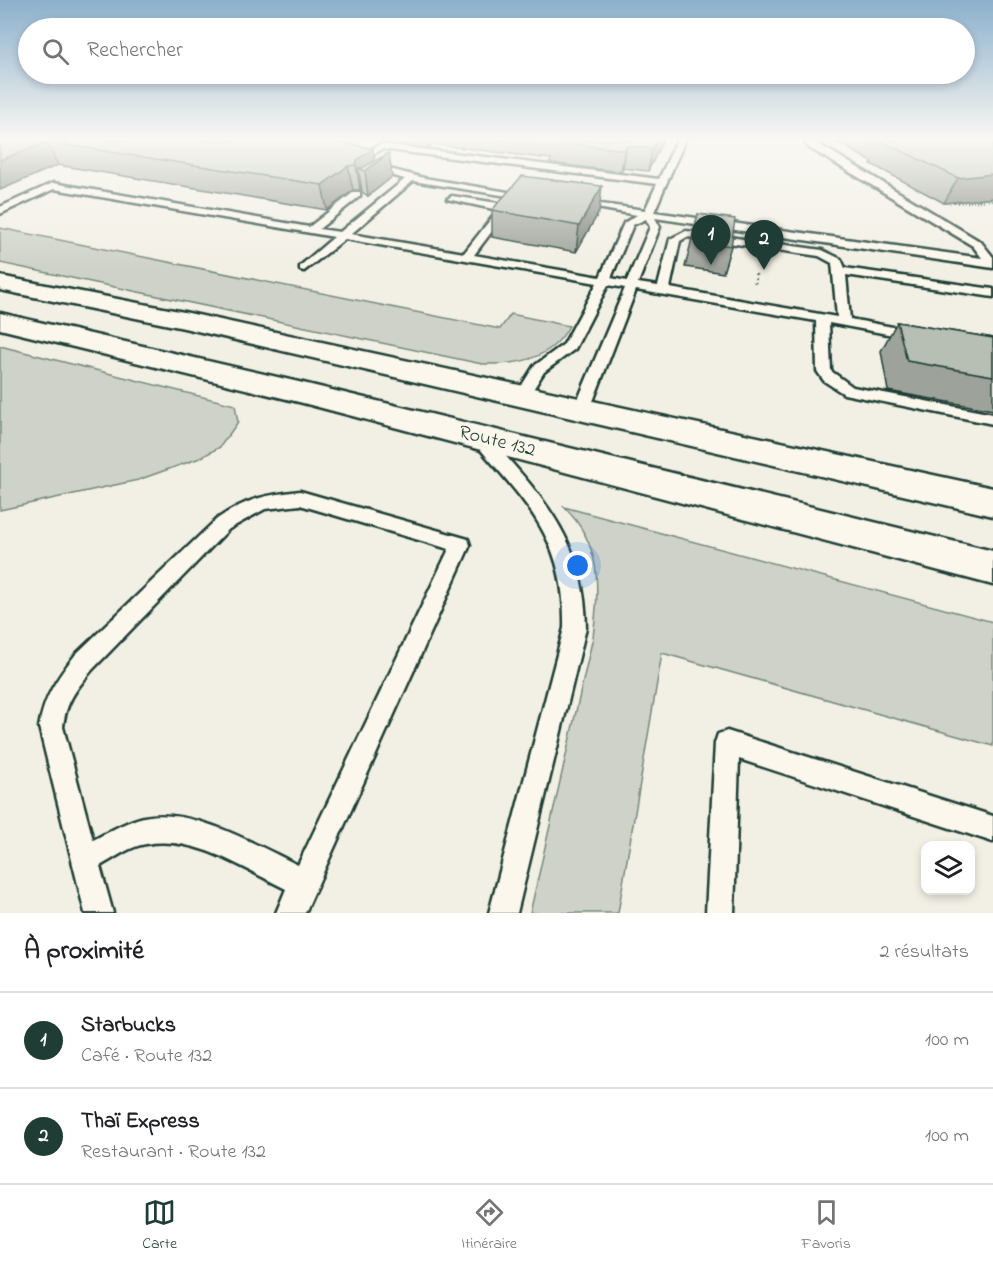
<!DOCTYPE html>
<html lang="fr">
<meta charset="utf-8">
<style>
body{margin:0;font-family:"Indie Flower",sans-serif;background:#f2f2f2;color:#202124}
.controls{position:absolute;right:18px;bottom:18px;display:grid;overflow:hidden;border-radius:12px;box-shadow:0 3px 9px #0003}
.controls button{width:54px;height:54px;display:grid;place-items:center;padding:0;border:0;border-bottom:2px solid #e0e0e0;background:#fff;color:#202124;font:30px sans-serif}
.you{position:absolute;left:578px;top:566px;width:21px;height:21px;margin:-15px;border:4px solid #fff;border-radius:50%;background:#1a73e8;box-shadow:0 0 0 9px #1a73e833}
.badge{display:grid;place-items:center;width:39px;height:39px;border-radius:50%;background:#1f3d34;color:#fff;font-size:20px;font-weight:700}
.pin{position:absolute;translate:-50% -50px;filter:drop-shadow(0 2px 3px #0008)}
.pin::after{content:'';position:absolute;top:32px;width:21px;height:18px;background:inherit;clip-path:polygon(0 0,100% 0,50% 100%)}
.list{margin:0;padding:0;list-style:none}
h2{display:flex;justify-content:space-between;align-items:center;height:78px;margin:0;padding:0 24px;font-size:26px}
h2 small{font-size:20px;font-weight:400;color:#757577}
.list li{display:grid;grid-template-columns:39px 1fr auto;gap:18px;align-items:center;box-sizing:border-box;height:96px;padding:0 24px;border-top:2px solid #e0e0e0}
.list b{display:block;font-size:22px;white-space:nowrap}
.list p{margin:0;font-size:20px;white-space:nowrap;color:#757577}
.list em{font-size:20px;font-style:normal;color:#757577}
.icon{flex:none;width:33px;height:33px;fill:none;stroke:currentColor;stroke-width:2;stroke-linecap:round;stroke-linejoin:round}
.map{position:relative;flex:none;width:993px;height:913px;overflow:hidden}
.search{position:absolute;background:#fff;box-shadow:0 3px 9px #0003;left:18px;right:18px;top:18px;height:66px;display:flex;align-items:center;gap:15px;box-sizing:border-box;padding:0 21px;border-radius:33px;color:#757577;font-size:22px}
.sheet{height:270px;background:#fff}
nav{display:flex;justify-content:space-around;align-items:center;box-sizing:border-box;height:84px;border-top:2px solid #e0e0e0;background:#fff;font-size:16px;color:#757577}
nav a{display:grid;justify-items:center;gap:3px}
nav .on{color:#1f3d34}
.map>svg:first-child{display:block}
</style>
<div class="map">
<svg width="993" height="913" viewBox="0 0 993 913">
<rect width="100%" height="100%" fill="#f2f0e5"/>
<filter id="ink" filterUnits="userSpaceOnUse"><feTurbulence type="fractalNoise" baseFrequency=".0167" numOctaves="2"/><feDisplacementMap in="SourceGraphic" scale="12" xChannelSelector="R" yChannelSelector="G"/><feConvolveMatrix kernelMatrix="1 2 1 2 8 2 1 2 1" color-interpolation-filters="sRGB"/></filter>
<g filter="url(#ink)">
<!-- green -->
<g fill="#cfd2c8" stroke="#77887e" stroke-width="1.5">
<path d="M0,228L500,329L511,314L569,326C551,360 517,365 482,364L0,263Z"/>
<path d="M0,346L235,405L238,422L220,447L200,458L138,480L0,510Z"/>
<path d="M564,507L993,622V746L662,653L618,913H530L593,637C599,587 603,545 564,507Z"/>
</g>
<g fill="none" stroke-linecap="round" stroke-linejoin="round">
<!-- service casing -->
<g stroke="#1f3d34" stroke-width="5">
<g id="service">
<path d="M677,140H685L654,212L982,258L973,246L808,147L804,140H812L981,242L993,257V268L655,218L660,227L638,283L658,286L670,239L686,231L822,250L841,259L845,268L993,289V297L846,275L850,319L914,331L921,335L914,339L829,323L831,371L853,387L993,414V424L844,394L824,381L817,371L816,321L636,290L590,409L582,414L574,409L625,288L608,285L575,349L544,372L527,399L522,401L515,396L534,366L564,344L597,283L345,239L304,271L300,270V266L334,237L54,189L0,214V207L53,183L309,227L354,192H360V196L319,229L340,232L405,179L367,169V165L370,164L424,178L532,196L527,199L413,181L351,234L464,253L498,210L447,199L452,196L498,203L508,210L474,255L600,277L624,223L637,215L574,204L579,201L645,210L657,184L382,149L358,163L351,161L381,144L659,179ZM646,219L650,227L627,281L611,278L633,225ZM687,237L819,256L832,263L837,317L670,288L680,241Z"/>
<path d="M480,432L486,434C542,497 585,539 586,628L517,913H489L564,628C566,540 528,505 474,442L472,438L474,434Z"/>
<path d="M300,491L468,539L470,545L305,913H276L286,889C244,869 195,835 146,844C130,846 115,858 100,866L113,913H85L39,727C44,697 57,678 76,654L217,519C246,499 265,495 300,491ZM300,505L449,549L298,865C256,845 192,807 144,817C126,821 109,832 93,840L63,727C66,701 76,690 92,670L229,529L265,509Z"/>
<path d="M727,731L993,816V842L739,759L734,913H706L715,743L718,734Z"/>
</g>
</g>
<!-- trunk casing -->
<g stroke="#1f3d34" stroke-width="5">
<g id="trunk">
<path d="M0,276L184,312L993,488V516L184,328L0,290Z"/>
<path d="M0,313L303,383L993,551V585L303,403L0,329Z"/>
</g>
</g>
<!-- path-far1 -->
<path stroke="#1f3d34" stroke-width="2" stroke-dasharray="1 2" stroke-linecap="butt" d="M958,203L993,200"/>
<!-- path -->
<path stroke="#1f3d34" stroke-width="3" stroke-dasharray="1 3" stroke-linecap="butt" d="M755,283L756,273"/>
<!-- service -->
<use href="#service" fill="#fbf7ec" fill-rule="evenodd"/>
<!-- trunk -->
<use href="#trunk" fill="#fbf7ec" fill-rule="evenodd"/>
</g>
<!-- wall -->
<g fill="#9da39a" stroke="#1f3d34" stroke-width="1.5">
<path d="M0,140L373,149L374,162L389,153L392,177L368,196L362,192L361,184L360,190H353L327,210L58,165Z"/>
<path d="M389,140H663L648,171L623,168L621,172L550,163L551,159L433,144L428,148L389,143Z"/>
<path d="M840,140H993V198L944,203L871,164L872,162L839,143Z"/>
<path d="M492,210L599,212L576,252L492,237Z"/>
<path d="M698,214L731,246L723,273L685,267Z"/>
<path d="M897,322L993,338V410L888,391L881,351Z"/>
</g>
<!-- shaded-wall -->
<g fill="#80857d" stroke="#1f3d34" stroke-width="1.5">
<path d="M428,140H433V144L428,148Z"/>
<path d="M657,140H663L648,171L652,149Z"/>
<path d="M47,142L58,165L0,190V160Z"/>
<path d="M627,146L623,168L621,172L624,150Z"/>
<path d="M373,149L375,164L389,153L392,177L368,196L365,171L358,168L361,184L360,190L356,165L357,160Z"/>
<path d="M348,166L353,190L327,210L322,185Z"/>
<path d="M993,174V198L944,203L958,178Z"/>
<path d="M602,186L599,212L576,252L579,226Z"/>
</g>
<!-- building -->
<g fill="#b7beb3" stroke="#1f3d34" stroke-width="1.5">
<path d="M0,140H53L0,160Z"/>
<path d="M54,140H321L352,144L373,149L357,160L356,165L348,166L322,185L47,142Z"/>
<path d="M553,140H657L652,149L627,146L624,150L552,141Z"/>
<path d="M883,140H993V174L958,178L881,141Z"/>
<path d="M389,153L365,171L358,168H362Z"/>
<path d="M522,176L602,186L579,226L492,210Z"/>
<path d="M698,214L735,219L731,246L692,240Z"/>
<path d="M897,322L993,338V376L907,361Z"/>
</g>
</g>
<!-- sky -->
<linearGradient id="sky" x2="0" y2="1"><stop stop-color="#8cb0cc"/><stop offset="0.52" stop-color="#f9f8f3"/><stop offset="1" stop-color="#f9f8f3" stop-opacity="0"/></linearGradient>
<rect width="993" height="268" fill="url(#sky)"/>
<g text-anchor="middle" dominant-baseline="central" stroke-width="4.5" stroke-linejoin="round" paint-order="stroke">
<!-- street labels -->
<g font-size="20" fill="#1f3d34" stroke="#fbf7ec">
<text transform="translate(497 442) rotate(14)">Route 132</text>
</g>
</g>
</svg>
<div class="controls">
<button><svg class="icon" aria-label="layers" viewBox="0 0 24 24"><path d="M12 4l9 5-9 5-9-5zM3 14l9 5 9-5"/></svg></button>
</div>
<div class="you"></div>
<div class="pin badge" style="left:711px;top:265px">1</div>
<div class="pin badge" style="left:764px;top:270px">2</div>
<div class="search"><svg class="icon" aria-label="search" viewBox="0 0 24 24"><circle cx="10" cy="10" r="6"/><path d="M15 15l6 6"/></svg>Rechercher</div>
</div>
<section class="sheet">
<h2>À proximité<small>2 résultats</small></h2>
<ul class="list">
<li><span class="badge">1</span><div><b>Starbucks</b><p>Café · Route 132</p></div><em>100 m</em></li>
<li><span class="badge">2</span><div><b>Thaï Express</b><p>Restaurant · Route 132</p></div><em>100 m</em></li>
</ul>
</section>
<nav>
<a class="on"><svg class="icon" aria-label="map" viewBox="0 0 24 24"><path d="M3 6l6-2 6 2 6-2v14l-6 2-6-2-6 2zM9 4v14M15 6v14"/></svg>Carte</a>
<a><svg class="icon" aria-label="directions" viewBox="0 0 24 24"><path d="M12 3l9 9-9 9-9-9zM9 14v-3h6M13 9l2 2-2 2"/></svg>Itinéraire</a>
<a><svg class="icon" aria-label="saved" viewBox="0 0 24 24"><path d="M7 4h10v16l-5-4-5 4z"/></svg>Favoris</a>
</nav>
